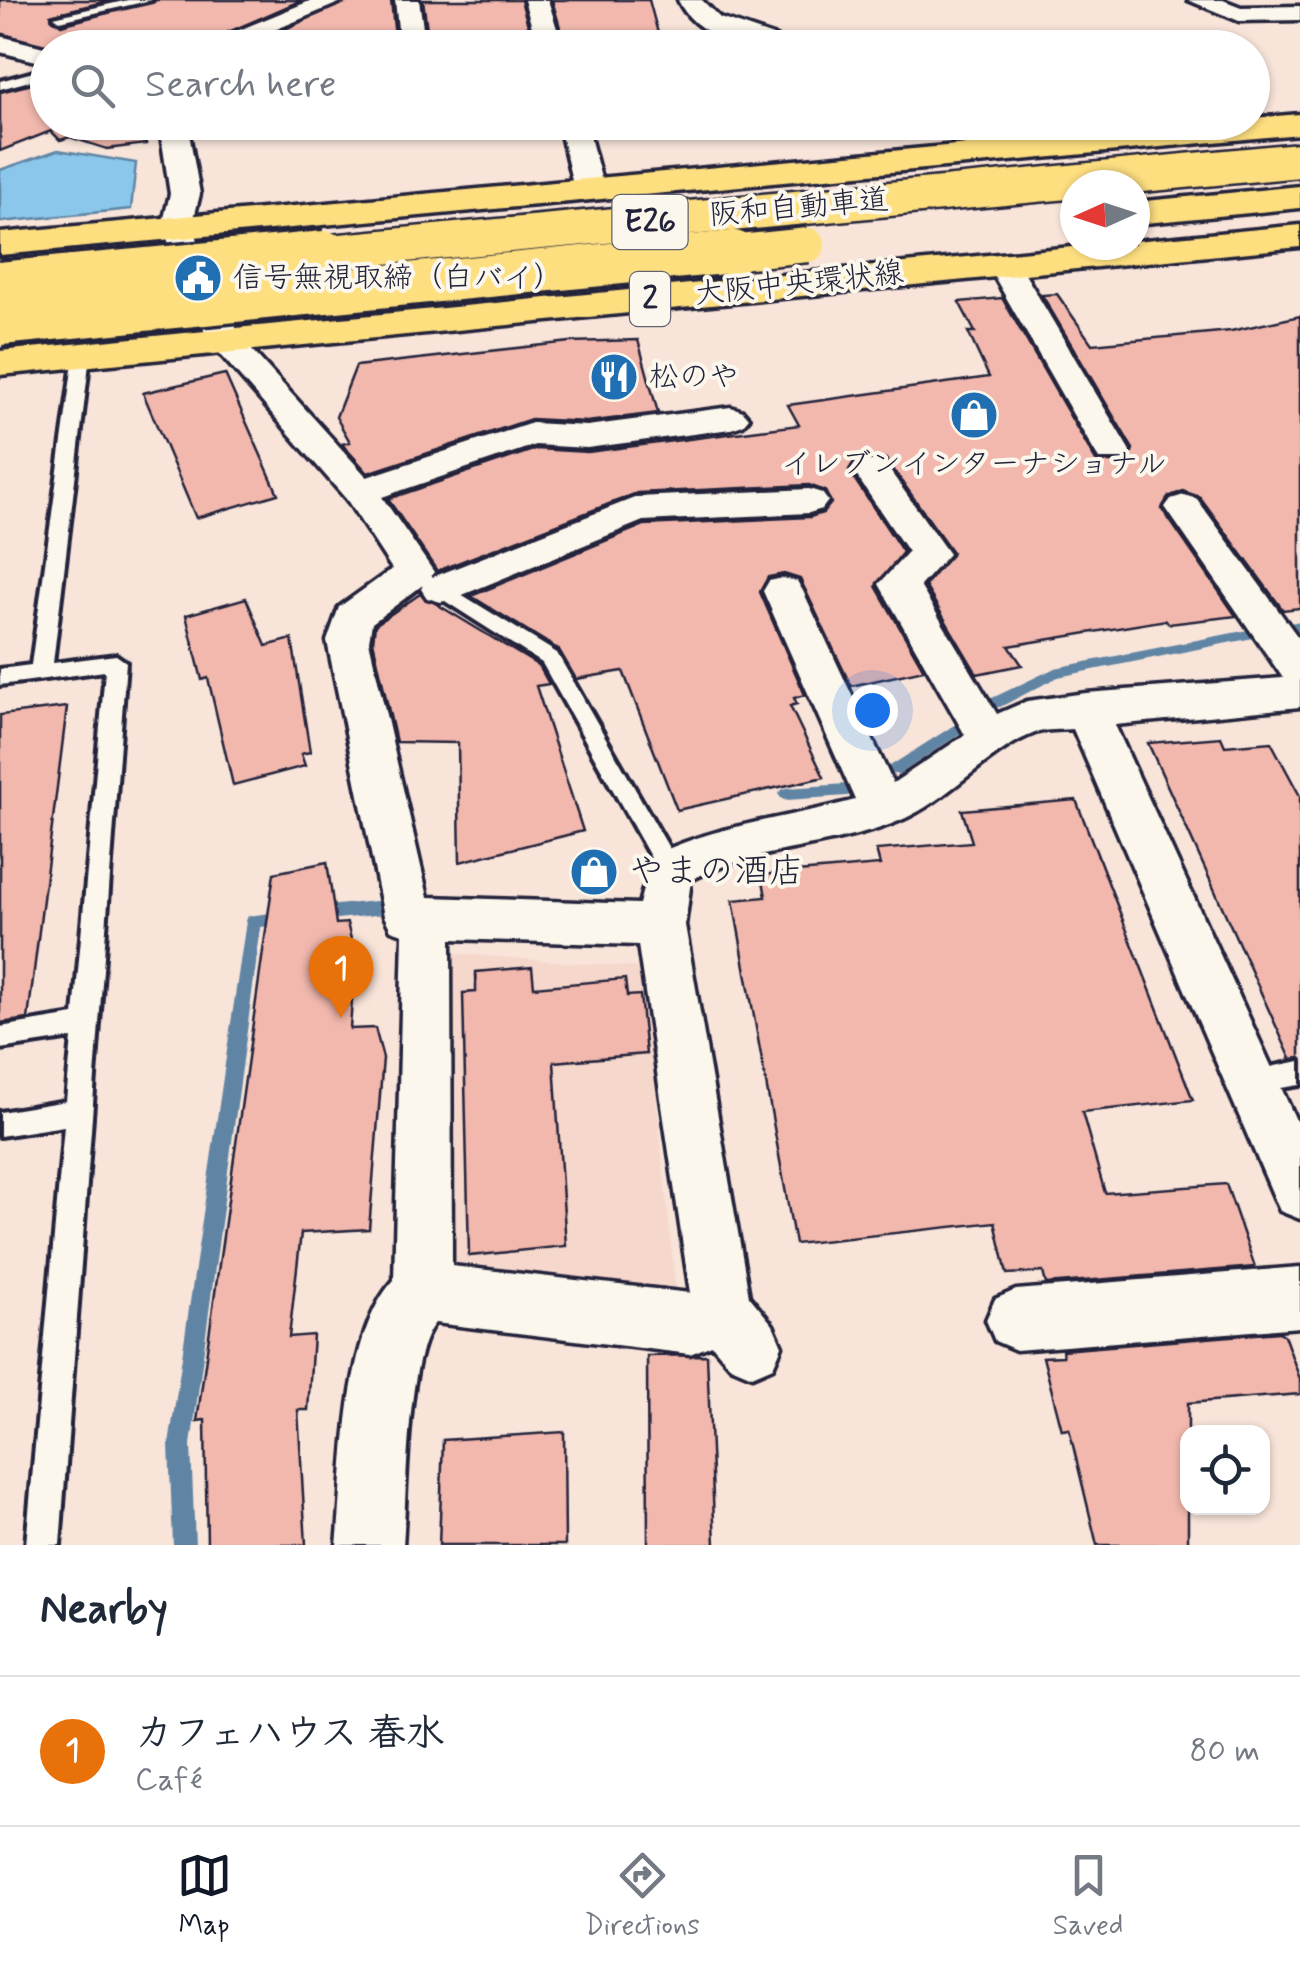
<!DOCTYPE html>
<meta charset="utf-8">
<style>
body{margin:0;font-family:Mynerve,"Klee One",sans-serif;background:#f6f6f7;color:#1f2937}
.controls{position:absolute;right:30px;bottom:30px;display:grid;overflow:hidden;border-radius:20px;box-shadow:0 2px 8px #0004}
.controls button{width:90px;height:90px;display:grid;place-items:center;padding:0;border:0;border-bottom:2px solid #e0e1e3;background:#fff;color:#1f2937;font:50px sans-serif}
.compass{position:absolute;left:1060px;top:170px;width:90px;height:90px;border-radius:50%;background:#fff;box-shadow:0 2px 8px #0004;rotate:267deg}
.you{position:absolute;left:872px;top:710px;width:35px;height:35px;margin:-25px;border:8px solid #fff;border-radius:50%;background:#1a73e8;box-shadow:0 0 0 15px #1a73e833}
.badge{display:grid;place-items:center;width:65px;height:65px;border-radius:50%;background:#111827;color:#fff;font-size:32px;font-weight:700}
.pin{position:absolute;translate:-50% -82px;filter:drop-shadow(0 2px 5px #0008)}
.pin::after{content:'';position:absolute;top:52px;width:35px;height:30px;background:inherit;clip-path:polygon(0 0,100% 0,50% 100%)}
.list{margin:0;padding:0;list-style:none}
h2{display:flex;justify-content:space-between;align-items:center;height:130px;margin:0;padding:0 40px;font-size:42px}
h2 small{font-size:32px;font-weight:400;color:#747a83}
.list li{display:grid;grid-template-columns:65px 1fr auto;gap:30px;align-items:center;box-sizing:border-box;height:150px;padding:0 40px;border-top:2px solid #e0e1e3}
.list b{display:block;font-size:38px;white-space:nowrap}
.list p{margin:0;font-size:32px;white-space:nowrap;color:#747a83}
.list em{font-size:32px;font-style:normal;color:#747a83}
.icon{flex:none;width:55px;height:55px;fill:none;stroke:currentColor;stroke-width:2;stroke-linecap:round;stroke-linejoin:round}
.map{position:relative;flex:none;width:1300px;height:1545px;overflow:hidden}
.search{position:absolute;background:#fff;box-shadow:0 2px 8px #0004;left:30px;right:30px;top:30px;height:110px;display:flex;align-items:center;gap:25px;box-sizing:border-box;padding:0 35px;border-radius:55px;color:#747a83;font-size:38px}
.sheet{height:280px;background:#fff}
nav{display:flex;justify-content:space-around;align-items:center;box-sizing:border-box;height:140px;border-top:2px solid #e0e1e3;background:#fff;font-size:28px;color:#747a83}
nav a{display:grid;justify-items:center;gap:5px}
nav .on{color:#111827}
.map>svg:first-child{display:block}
</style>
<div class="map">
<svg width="1300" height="1545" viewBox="0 0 1300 1545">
<rect width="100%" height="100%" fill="#f8e4d9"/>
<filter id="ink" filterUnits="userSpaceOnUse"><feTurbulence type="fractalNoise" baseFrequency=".01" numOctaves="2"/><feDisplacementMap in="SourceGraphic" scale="20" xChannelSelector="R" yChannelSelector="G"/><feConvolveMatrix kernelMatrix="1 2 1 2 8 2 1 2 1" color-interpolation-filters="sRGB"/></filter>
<g filter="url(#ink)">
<!-- built -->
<path fill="#f6d7cc" d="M445,953L643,968L676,1293L448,1269Z"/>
<!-- water -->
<path fill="#8ac7ea" stroke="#6085a4" stroke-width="2.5" d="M58,150L136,163L131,209L0,222V170Z"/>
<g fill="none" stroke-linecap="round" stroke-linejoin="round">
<!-- stream -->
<g fill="#6085a4" fill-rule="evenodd">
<path d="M1300,621V631L1290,632L1283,627L1285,624Z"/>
<path d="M1258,628L1263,630L1265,633L1263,636L1058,677L1000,707H990L988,703L990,699L1055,668Z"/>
<path d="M956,724L963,729L961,733L900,774H890L888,770L890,766Z"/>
<path d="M847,784L852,786L855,790L852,794L847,796L786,800L781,798L778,794L781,790L786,788Z"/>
<path d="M385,900L391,902L393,907L391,912L385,914L318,921L312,919L310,914L312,909L318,907Z"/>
<path d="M285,911L291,913L293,918L291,923L261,927L191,1445L195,1545H173L169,1445L246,921L248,916Z"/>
</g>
</g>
<!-- building -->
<g fill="#f2b8ad" stroke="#22223b" stroke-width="2.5">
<path d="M0,0H111L51,15L61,25L156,0H302L192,48H52L0,33Z"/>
<path d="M349,0H391L396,46L243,48Z"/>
<path d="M423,0H521L532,40L429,44Z"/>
<path d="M552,0H649L662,48H566Z"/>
<path d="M48,80V122H143L146,144L107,149L70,137L60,140L51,131L0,151V92Z"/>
<path d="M1057,294L1092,344L1231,331L1300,316V608L1283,610L1200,497L1183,491L1168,497L1162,509L1236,616L1169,624L1166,620L1009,646L1022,665L977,674L925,586L952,552L886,459L857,457L849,471L903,552L876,586L924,670L851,686L800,579L784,574L768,577L760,592L805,695L794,698L797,704L790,706L824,777L677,810L623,671L576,679L559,650L471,596L644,525L810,517L823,513L831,503L825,491L809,485L637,493L437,571L388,499L536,449L588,452L799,425L788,405L989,377L968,332H975L959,302L1002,298L1096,461L1125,463L1133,449L1042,295Z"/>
<path d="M638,340L658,413L587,422L531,419L368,473L342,444L350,442L336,417L356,366L570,342Z"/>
<path d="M225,374L278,494L196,518L143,393Z"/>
<path d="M420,594L539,666L549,684L536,686L583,831L460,862L458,743L396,742L373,641L375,625Z"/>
<path d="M246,598L266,646L292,639L310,752L301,754L305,766L233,785L208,678L202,680L186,615Z"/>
<path d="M67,707L28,1019L0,1023V715Z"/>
<path d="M1221,737L1225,746L1271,742L1300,796V1058L1291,1059L1148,743Z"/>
<path d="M1076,800L1193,1100L1082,1112L1105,1193L1226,1184L1255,1267L1046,1284L1043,1272L1007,1274L995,1222L795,1244L733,900L766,897L762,875L880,865L876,850L972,842L962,810Z"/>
<path d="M327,862L336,924L347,923L355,955L350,1029L375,1028L383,1058L369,1229L301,1233L289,1337L313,1335L308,1410H298L306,1545H207L205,1420L197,1421L274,873Z"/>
<path d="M532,967L534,987L625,979L627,996L640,995L646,1054L554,1062L566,1246L469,1256L463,993L476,992V972Z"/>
<path d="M1279,1332L1284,1335L1300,1379V1394L1188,1403V1545H1097L1069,1429L1062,1430L1043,1357L1063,1356L1062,1350Z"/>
<path d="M707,1355L715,1545H648L647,1356Z"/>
<path d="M564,1432L565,1545H439L443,1440Z"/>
</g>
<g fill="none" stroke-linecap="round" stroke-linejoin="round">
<!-- lane casing -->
<g stroke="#22223b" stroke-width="8">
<g id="lane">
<path d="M128,0H152L60,21L54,17Z"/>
<path d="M48,68V76L0,89V81Z"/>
<path d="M82,350L90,355L53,663L116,655L126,662L60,1545H26L64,1126L0,1136V1112L66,1101L72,1038L0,1049V1027L74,1015L105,671L0,685V669L31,665L74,355Z"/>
<path d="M430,575L557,653L677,862L681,869L677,876H661L542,663L423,587L420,582L423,577Z"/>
<path d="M1300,1061V1085L1250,1093L1241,1089L1237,1081L1241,1073Z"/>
</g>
</g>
<!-- street casing -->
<g stroke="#22223b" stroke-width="7">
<g id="street">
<path d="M312,0H346L232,48H196Z"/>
<path d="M395,0H419L426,48H400Z"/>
<path d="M524,0H548L563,48H538Z"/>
<path d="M678,0H702L720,18L776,37L780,42L777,48C743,48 695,37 678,0Z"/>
<path d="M1188,0H1223L1241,7L1300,6V20L1239,21Z"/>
<path d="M0,36L48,48V64L0,52Z"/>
<path d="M159,122H187L200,194L192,226L240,337L367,477L532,423L587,426L731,407L743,411L749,418L743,425L731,429L587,448L535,445L382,497L434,572L430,578L637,497L809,489L822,493L828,501L822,509L809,513L643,521L455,598L441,602L427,598L421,589L424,584L372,623L369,641L428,897L639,904L652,856C717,824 786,819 855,800L763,591L769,581L783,578L797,581L803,591L893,783L965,735L879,584L908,552L852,469L857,461H883L949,554L920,586L997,714L1027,701L1086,693L1283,678L1165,507L1171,499L1184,495L1197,499L1300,640V707L1115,725L1300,1129V1219L1280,1211L1073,729C1061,730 1046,729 1035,733C989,750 948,801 899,821C832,849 756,847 691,880L685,925L749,1296L773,1325L782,1346L773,1367L752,1376L731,1367L712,1345L690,1354L435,1323C406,1355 407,1497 403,1545H337C345,1471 342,1336 394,1280L403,934L391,930L384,916L327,641L339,607L392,569L347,500L208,340L162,226L170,194ZM451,939L638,945L690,1293L452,1266Z"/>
<path d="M558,122H586L604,189L599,195L589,198L574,189Z"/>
<path d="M1003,255L1019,264L1130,451L1125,459H1099L1094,451L987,264Z"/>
<path d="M1300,1267V1327L1016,1350L995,1341L986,1320L995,1299L1016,1290Z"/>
</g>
</g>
<!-- primary casing -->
<g stroke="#22223b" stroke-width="7">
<g id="primary">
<path d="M1300,114V134L0,255V233L1207,122H1252V118Z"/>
<path d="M1300,225V247L0,375V351L1092,245H1135V241Z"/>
</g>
</g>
<!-- highway casing -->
<g stroke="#22223b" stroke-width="7">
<path id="highway" d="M1300,186V208L1135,224V202Z"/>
</g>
<!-- lane -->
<use href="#lane" fill="#fbf7ec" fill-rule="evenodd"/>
<!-- street -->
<use href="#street" fill="#fbf7ec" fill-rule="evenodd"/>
<!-- primary -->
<use href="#primary" fill="#fedf80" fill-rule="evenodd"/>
<!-- highway -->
<use href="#highway" fill="#fedf80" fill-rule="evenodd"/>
<!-- highway-bridge-far1 casing -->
<g stroke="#22223b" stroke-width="39" stroke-linecap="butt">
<g id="highway-bridge-far1">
<path d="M299,255L1300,160"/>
<path d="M709,255L808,245"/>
</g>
</g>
<!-- highway-bridge casing -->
<g stroke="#22223b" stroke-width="49" stroke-linecap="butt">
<g id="highway-bridge">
<path d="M0,283L325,252"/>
<path d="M0,324L734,252"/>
</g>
</g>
<!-- highway-bridge-far1 -->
<use href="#highway-bridge-far1" stroke="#fedf80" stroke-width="34"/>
<!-- highway-bridge -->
<use href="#highway-bridge" stroke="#fedf80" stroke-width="42"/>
</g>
</g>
<!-- icons -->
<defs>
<g id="civic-disc" transform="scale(2.5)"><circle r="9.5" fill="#1f6fb2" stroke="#fbf7ec"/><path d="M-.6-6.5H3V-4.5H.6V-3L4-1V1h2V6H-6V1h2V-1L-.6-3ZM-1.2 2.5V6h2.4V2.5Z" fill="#fff"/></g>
<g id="restaurant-disc" transform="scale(2.5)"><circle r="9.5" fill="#1f6fb2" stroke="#fbf7ec"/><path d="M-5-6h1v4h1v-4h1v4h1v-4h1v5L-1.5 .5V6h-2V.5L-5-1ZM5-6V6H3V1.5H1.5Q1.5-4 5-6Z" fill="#fff"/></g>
<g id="shop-disc" transform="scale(2.5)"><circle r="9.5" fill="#1f6fb2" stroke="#fbf7ec"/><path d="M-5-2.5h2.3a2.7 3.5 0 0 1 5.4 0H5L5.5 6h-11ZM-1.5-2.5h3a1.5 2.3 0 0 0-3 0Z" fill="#fff"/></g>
</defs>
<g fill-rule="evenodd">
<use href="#civic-disc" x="198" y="278"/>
<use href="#restaurant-disc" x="614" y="377"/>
<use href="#shop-disc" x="974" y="415"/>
<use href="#shop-disc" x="594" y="872"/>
</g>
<g text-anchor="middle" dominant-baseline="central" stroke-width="8" stroke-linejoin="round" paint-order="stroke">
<!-- far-street labels -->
<g font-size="30" fill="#22223b" stroke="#fbf7ec">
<text transform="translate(799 208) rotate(-5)">阪和自動車道</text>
<text transform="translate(799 284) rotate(-6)">大阪中央環状線</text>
</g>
<!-- far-poi labels -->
<g font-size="30" fill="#22223b" stroke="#fbf7ec" text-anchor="start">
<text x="233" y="278">信号無視取締（白バイ）</text>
<text x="649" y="377">松のや</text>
<text x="974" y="464" text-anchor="middle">イレブンインターナショナル</text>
</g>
<!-- shield labels -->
<g fill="#fbf7ec" stroke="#636270" stroke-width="2.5">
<rect x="612.5" y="195" width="75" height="54" rx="8"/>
<rect x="630" y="272" width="40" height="54" rx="8"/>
</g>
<g font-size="32" font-weight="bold" fill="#22223b">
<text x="650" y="222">E26</text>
<text x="650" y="299">2</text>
</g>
<!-- poi labels -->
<g font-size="35" fill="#22223b" stroke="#fbf7ec" text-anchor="start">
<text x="629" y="872">やまの酒店</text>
</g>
</g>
</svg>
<div class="controls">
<button><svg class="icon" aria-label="locate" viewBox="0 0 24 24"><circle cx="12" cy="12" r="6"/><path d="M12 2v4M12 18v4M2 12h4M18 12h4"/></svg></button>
</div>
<svg class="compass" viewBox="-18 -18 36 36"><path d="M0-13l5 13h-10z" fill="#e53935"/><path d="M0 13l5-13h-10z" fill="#747a83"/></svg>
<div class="you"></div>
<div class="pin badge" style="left:341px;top:1018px;background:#e8710a">1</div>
<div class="search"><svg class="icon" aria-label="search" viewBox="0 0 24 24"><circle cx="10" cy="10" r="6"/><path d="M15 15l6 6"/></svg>Search here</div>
</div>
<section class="sheet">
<h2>Nearby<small></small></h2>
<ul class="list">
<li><span class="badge" style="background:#e8710a">1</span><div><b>カフェハウス 春水</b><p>Café</p></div><em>80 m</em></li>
</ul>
</section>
<nav>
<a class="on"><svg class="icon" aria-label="map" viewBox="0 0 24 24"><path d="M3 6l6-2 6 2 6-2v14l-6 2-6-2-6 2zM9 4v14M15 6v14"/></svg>Map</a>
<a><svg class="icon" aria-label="directions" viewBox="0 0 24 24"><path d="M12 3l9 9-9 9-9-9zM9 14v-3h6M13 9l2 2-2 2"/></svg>Directions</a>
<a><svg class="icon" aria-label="saved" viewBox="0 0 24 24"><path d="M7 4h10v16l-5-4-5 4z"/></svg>Saved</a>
</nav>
